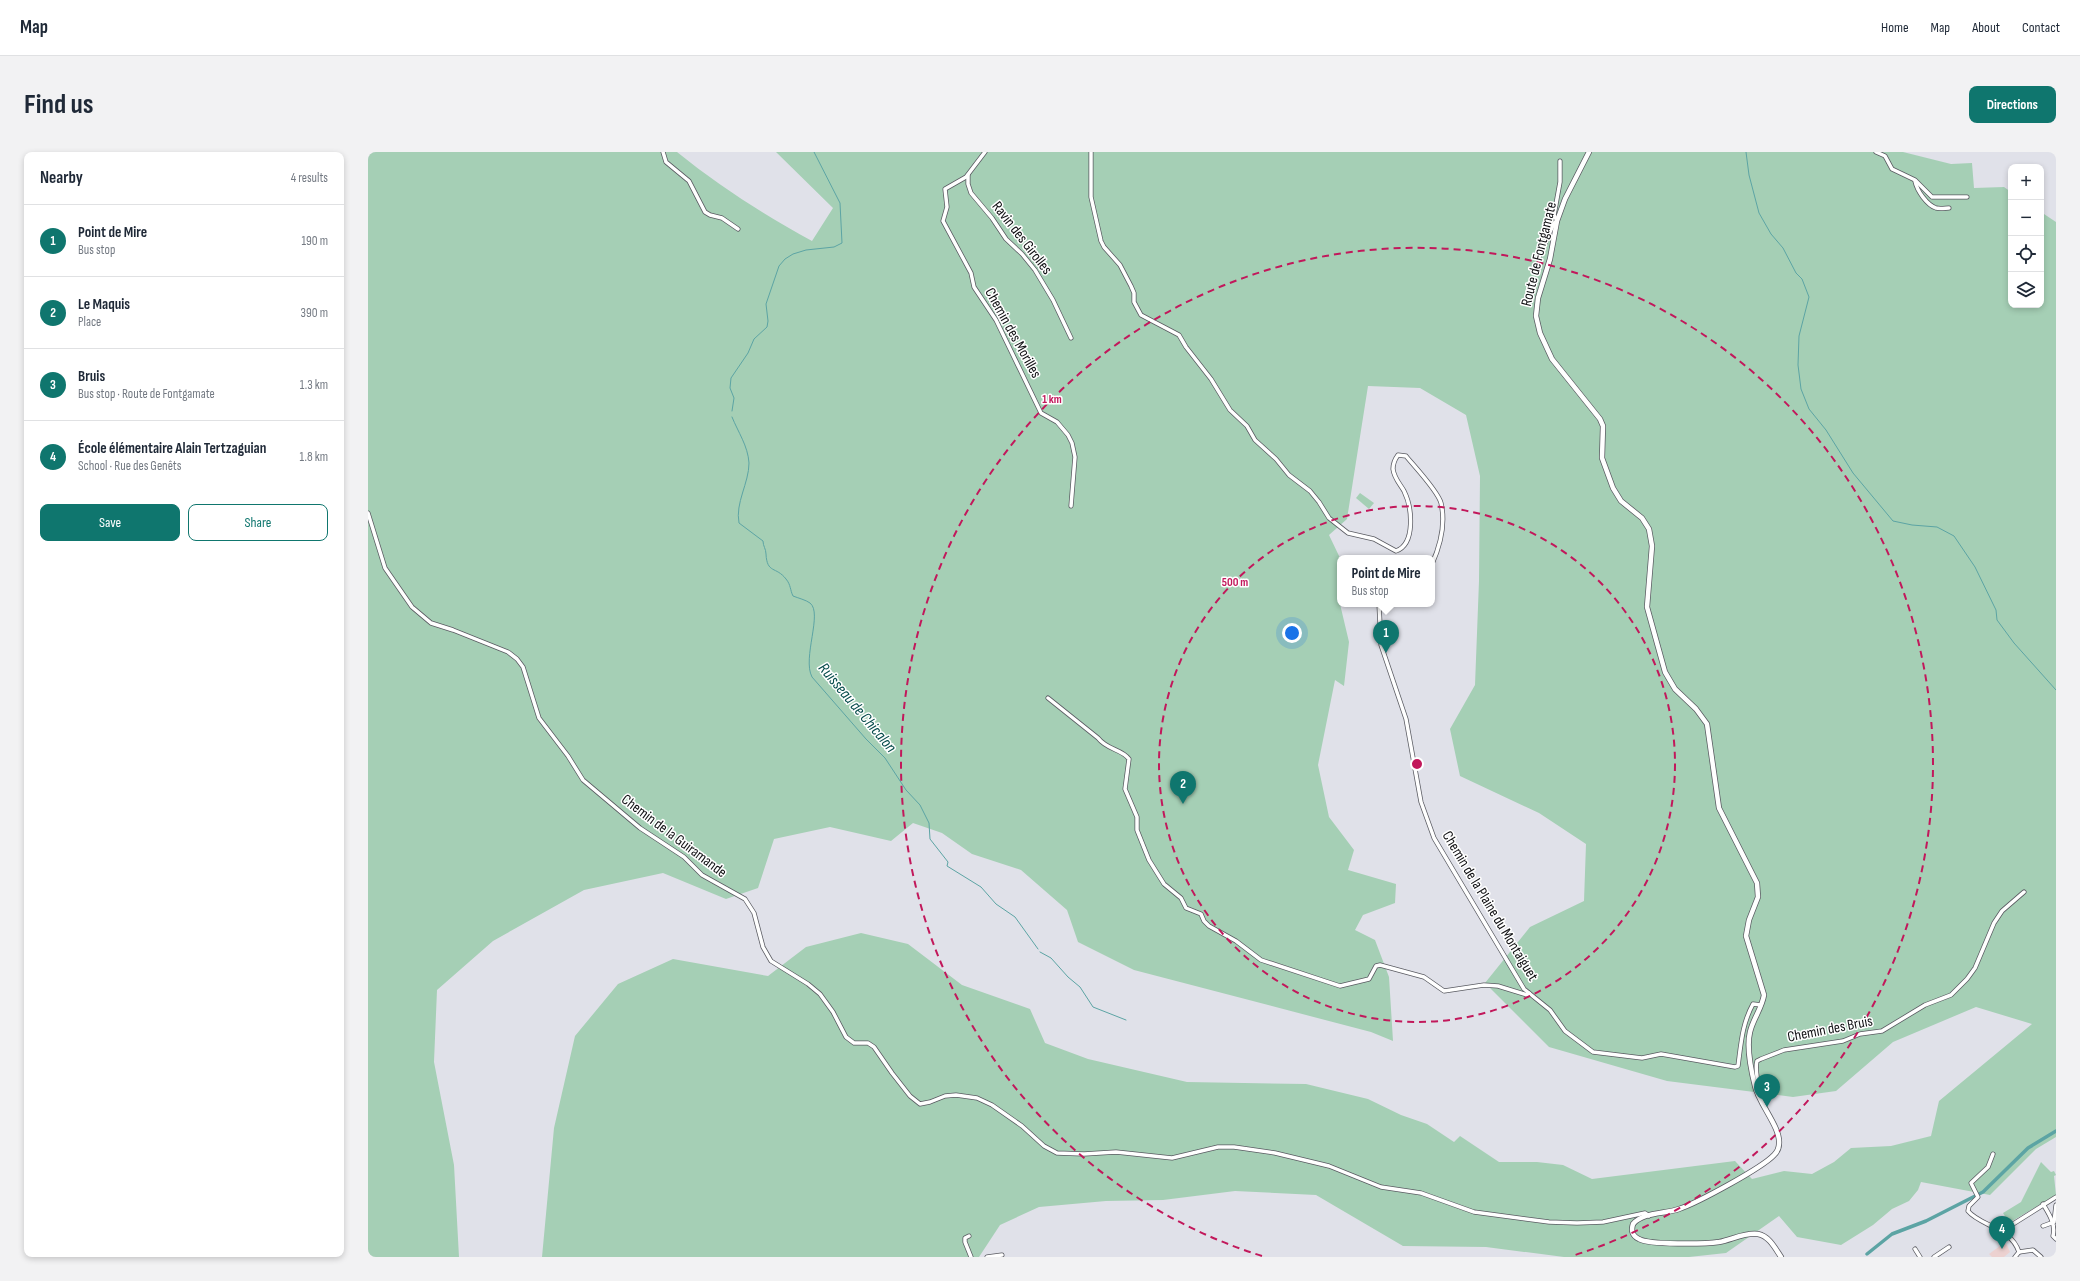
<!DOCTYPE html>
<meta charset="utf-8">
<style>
body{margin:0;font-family:"Sofia Sans Condensed",sans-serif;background:#f2f2f3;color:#1f2937}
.controls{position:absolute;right:12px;top:12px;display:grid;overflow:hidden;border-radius:8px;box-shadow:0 2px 6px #0003}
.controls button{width:36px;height:36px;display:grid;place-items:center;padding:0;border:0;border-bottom:1px solid #e0e1e3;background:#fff;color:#1f2937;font:20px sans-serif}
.you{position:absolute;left:924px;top:481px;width:14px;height:14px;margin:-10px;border:3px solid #fff;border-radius:50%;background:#1a73e8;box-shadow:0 0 0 6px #1a73e833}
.badge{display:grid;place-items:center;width:26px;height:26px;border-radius:50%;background:#0f766e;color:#fff;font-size:13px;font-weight:700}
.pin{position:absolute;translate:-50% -33px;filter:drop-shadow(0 1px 2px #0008)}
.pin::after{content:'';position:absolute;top:21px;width:14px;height:12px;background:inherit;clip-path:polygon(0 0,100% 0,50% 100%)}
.popup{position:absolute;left:969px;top:403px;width:98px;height:52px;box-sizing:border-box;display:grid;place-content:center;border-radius:8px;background:#fff;filter:drop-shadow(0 1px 3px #0005);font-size:13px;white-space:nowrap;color:#747a83}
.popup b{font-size:15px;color:#1f2937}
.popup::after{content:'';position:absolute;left:50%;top:100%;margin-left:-8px;border:8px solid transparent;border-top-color:#fff}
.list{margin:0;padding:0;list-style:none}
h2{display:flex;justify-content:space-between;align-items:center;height:52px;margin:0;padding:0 16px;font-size:17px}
h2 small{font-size:13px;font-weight:400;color:#747a83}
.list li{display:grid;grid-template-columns:26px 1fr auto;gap:12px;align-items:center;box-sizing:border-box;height:72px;padding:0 16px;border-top:1px solid #e0e1e3}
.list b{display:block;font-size:15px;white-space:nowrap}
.list p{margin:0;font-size:13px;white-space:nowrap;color:#747a83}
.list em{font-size:13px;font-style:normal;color:#747a83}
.actions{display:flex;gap:8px;padding:12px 16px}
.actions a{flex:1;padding:9px 0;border:1px solid #0f766e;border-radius:8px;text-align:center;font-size:14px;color:#0f766e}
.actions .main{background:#0f766e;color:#fff}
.icon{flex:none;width:22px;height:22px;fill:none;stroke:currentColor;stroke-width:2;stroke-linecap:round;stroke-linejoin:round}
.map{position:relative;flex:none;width:1688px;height:1105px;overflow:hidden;border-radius:8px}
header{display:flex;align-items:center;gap:24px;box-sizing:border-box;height:56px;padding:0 20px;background:#fff;border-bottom:1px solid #e0e1e3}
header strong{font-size:19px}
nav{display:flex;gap:22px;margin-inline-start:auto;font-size:14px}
.intro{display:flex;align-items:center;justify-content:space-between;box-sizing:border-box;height:96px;padding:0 24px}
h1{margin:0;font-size:28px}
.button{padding:10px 18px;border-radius:8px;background:#0f766e;color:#fff;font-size:14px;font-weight:700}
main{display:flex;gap:24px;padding:0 24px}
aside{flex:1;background:#fff;border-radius:8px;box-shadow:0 2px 6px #0003}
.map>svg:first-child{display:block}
</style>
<header>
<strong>Map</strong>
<nav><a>Home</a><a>Map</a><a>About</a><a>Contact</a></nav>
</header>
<div class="intro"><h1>Find us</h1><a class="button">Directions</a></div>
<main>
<aside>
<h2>Nearby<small>4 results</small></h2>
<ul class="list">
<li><span class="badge">1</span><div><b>Point de Mire</b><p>Bus stop</p></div><em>190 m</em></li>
<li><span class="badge">2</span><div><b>Le Maquis</b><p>Place</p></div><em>390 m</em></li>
<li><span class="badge">3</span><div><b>Bruis</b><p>Bus stop · Route de Fontgamate</p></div><em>1.3 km</em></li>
<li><span class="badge">4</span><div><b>École élémentaire Alain Tertzaguian</b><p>School · Rue des Genêts</p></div><em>1.8 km</em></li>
</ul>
<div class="actions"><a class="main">Save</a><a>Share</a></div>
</aside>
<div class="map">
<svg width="1688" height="1105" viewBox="0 0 1688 1105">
<rect width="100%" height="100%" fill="#e0e1e9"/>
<!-- education -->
<path fill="#ecd1d0" d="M1636,1091L1639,1093L1642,1100L1636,1105H1624L1621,1102Z"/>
<!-- green -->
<g fill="#a5cfb5">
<path d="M0,0H309C351,34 396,63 444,89L465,56L408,0H1535L1583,12L1604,11L1606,36L1636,35L1643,40V153H1673V60L1688,70V985L1668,997L1622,1043L1553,1030L1550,1038L1541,1049L1524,1057L1505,1073L1473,1093L1429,1085L1411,1064L1358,1101L1321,1105H1196L1118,1095L1035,1094L948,1043L867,1039L795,1048L738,1049L671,1055L632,1073L611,1105H174L186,976L207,884L250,832L305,807L400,824L438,795L493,781L540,792L594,833L662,857L677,891L720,907L819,930L938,932L1000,947L1033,963L1059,972L1086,990L1092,984L1131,1010H1169L1195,1013L1224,1027L1367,1009L1384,1027L1416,1019L1444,1022L1466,1010L1483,996L1523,994L1563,984L1571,949L1664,872L1608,855L1525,890L1468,939L1425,945L1299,929L1181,895L1117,831L1162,775L1216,749L1218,692L1171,661L1092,624L1082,577L1107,533L1111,429L1112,324L1098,263L1052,236L1000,234L979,367L961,383L972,406V452L981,490L976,534L967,528L950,613L961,665L986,698L980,718L1028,732L1027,751L995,763L987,778L1007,788L1021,825L1025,889L1003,880L766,818L710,790L699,758L653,718L604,702L574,681L545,671L523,689L462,675L406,687L390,736L358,747L295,721L216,738L125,789L69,838L66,910L86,1013L91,1105H0Z"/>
<path d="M992,341L1006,351L1001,357L988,346Z"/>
<path d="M1673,1010L1683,1020L1686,1019L1688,1023L1686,1024L1688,1043L1641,1071L1635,1061L1653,1050Z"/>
</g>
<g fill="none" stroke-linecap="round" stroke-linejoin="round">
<!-- stream -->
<g stroke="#5ca4a4" stroke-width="1">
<path d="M1378,0L1381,23L1391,61L1403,82L1415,96L1428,121L1434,127L1441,145L1431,184L1430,213L1433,237L1441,257L1458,278L1485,321L1525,369L1544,373L1569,375L1586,384L1607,415L1628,458L1629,468L1646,491L1688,538"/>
<path d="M364,259L366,246L362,236L363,226L380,201L386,187L399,175L400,169L398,152L411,114L417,107L425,102L438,98L466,95L474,91L472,51L446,0"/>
<path d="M364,265C370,280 380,294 381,311C381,331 367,351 371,371L395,389C395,394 398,397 398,402C399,422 408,414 418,427C423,433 422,438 425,444C430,446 438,448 442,451C455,461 434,506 444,525L498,587L517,606L538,638L552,653L561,671L562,687L580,710L579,714L613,735L628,752L647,765L670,797"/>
<path d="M672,800L683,806L700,825L712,835L725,855L758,868"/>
</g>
<!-- canal -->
<path stroke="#5ca4a4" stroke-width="3.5" d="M1499,1102L1524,1082L1558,1069L1615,1040L1660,996L1688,979"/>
<!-- minor casing -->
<g stroke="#5a5b62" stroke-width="5">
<g id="minor">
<path d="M295,0L298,10L321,29L337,60L342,63L354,66L370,77"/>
<path d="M617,0L598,25L577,37L579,55L575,69L603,121L606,135L628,168L673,261L689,270L700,283L704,291L707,305L703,354"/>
<path d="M723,0V45L733,89L736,95L752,113L763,134L766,141V150L773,163L811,183L818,195L843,227L862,258L879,274L887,288L908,307L921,323L942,339L951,350L961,366L980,381L1006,387L1028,399C1048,392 1044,355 1036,339C1032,332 1026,326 1025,317C1025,311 1027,307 1030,303L1038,304C1046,314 1070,339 1073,351C1078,372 1072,394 1064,412"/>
<path d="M1508,0L1517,4L1524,17L1547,28L1564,45H1599"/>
<path d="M600,23V32L603,41L624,66L638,87L654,102L667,118L685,148L703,186"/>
<path d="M1547,29C1549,39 1559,53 1568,56C1572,57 1578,56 1581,56"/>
<path d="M1171,105L1186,71L1189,69L1186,63L1192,30V9"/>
<path d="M0,361L17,416L44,455L63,471L85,478L140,500L149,507L155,515L171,566L200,604L215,628L272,676L316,705L334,723L377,747L386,761L395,795L403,809L440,832L452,842L465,860L478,885L486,891H500L506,895L524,921L542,944L552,952L562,950L577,944L588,943L609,946L624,953L654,974L676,994L689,1001L716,1002L748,1000L804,1006L850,995H866L907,1001L961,1014L1013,1035L1053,1041L1106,1060L1181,1070L1209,1071L1235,1070L1277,1061L1281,1064"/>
<path d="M1011,452L1013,493L1038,567L1053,650L1066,686L1156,837L1182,858L1197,879L1225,900L1274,906L1293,902L1367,915L1370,914C1373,892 1374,872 1385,852L1393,853"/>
<path d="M680,546L730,586C739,598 754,597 761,607L757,637L769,665V678L781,708L796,732L813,746L818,756L833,762L836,769L841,774L868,789L893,808L972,834L1001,827L1008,814L1012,813L1056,825L1076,839L1116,833L1130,834L1159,843L1161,841"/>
<path d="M1390,943C1392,932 1386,919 1389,909L1393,907L1416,898L1475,889L1492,882L1514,879L1557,853L1583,843L1599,827L1607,816L1626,771L1634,759L1656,740"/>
<path d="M1625,1002L1620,1015L1603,1031L1610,1045L1601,1054L1600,1059C1612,1074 1643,1075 1651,1100"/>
<path d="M1675,1052C1681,1062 1688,1072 1685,1084L1688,1087"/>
<path d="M1675,1074L1686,1070L1688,1053"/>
<path d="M1634,1079L1688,1045"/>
<path d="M601,1084L597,1086V1090L603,1105"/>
<path d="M1547,1097L1552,1105"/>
<path d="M1651,1100L1665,1098L1673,1105"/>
<path d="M619,1105L634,1103"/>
<path d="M1566,1105L1581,1095"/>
<path d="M1647,1105L1651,1100"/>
</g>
</g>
<!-- tertiary casing -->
<g stroke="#5a5b62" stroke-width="6">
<path id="tertiary" d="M1221,0L1197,47L1189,69L1182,107L1170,146L1168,164L1172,181L1184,207L1232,267L1235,274L1234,306L1245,336L1253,349L1274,366L1281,377L1284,394L1279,455L1297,520L1307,537L1328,557L1339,572L1351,656L1389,731L1390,745L1381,768L1378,784L1396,843C1394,856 1385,867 1382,880C1378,896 1383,918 1387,934C1391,952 1413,976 1411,992C1411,996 1409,1000 1406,1003C1394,1016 1329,1051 1311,1057C1297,1062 1275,1060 1265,1072C1263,1078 1264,1084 1271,1087C1281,1093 1337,1092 1351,1090C1363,1088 1377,1080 1390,1082C1401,1084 1407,1096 1413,1105"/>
</g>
<!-- minor -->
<use href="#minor" stroke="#fff" stroke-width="3.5"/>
<!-- tertiary -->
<use href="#tertiary" stroke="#fff" stroke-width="4.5"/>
</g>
<!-- distance rings -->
<g fill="none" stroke="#c2185b" stroke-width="2" stroke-dasharray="7 5">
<circle cx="1049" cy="612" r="258"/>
<path d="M894 1104A516 516 0 1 1 1204 1104"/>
</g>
<g text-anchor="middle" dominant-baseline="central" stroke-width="3" stroke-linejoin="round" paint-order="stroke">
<!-- street labels -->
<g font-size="15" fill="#0f0f12" stroke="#fff">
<text transform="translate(654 86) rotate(52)">Ravin des Girolles</text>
<text transform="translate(1171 102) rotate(-76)">Route de Fontgamate</text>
<text transform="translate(645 181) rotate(61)">Chemin des Morilles</text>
<text transform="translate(306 684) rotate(37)">Chemin de la Guiramande</text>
<text transform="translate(1122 754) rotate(59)">Chemin de la Plaine du Montaiguet</text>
<text transform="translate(1462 877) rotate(-11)">Chemin des Bruis</text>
</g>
<!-- water labels -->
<g font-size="16" font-style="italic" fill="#064b4b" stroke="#fff">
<text transform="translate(489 556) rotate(50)">Ruisseau de Chicalon</text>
</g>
</g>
<circle cx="1049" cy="612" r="6" fill="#c2185b" stroke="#fff" stroke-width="2"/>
<g font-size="12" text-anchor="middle" font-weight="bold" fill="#c2185b" stroke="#fff" stroke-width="3" stroke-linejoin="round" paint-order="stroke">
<text x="684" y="251">1 km</text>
<text x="867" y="434">500 m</text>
</g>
</svg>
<div class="controls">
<button>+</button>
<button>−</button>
<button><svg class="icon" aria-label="locate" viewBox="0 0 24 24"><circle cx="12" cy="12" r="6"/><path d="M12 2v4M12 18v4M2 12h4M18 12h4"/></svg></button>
<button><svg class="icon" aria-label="layers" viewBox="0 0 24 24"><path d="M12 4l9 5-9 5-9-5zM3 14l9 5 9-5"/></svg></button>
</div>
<div class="you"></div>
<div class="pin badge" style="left:1018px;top:501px">1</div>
<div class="popup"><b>Point de Mire</b>Bus stop</div>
<div class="pin badge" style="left:815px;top:652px">2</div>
<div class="pin badge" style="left:1399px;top:955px">3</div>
<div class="pin badge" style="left:1634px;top:1097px">4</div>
</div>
</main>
